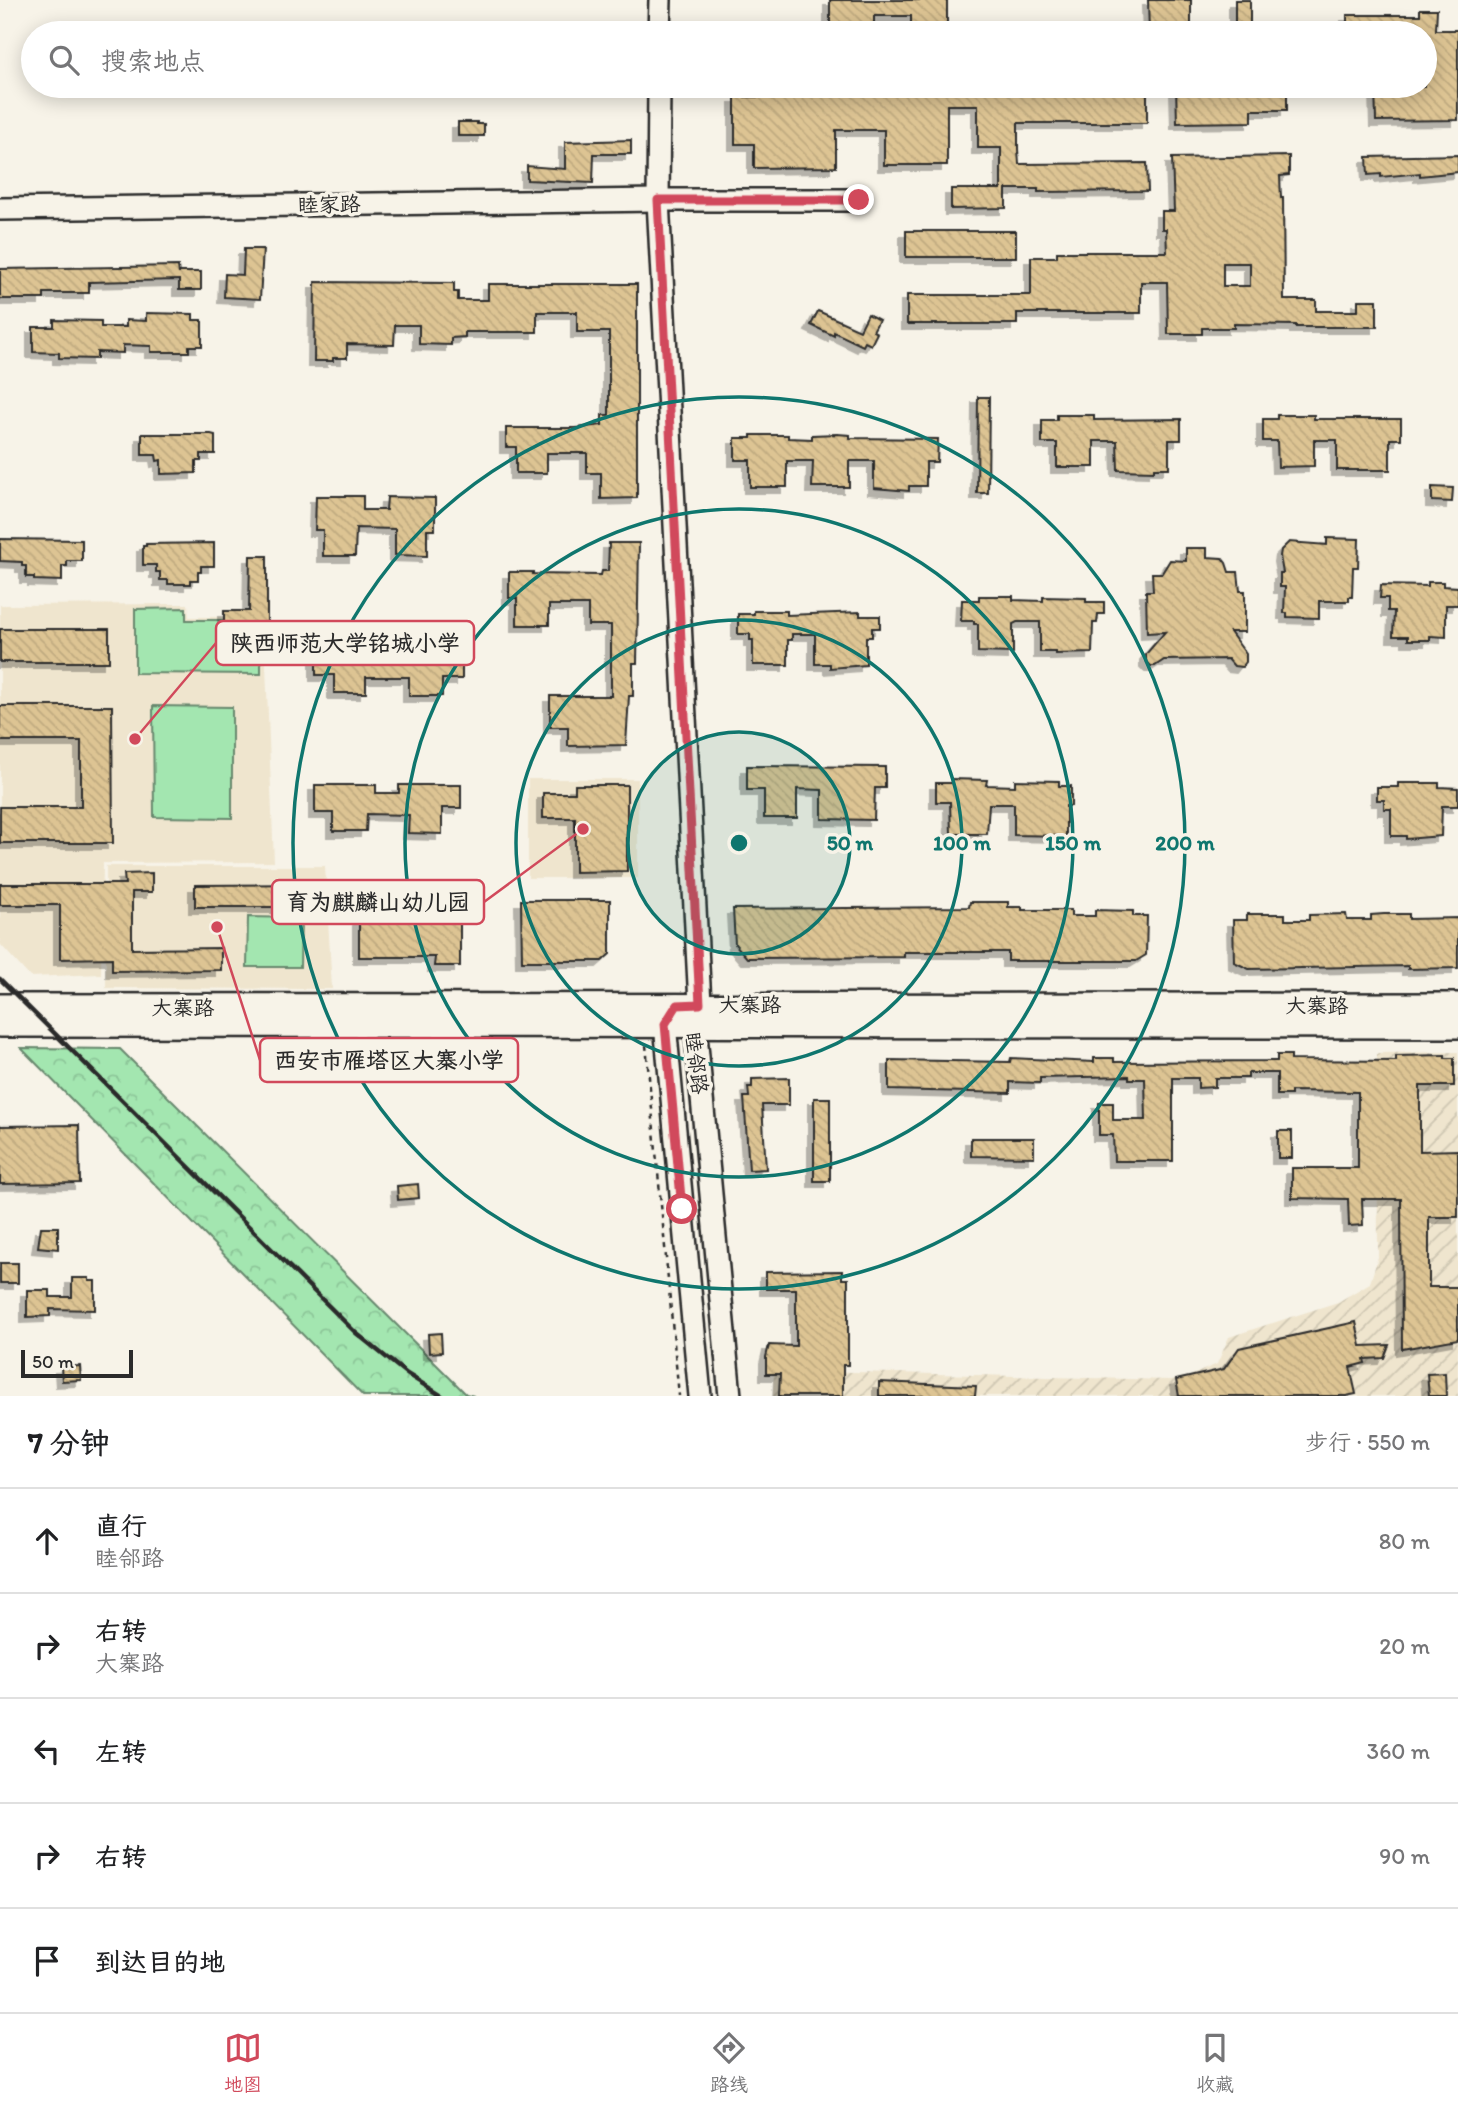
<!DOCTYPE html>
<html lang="zh">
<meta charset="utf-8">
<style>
body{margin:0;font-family:Itim,"LXGW WenKai TC",sans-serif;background:#f2f2f2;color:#202124}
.scale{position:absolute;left:21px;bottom:18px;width:112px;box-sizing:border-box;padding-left:7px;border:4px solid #2b2b2b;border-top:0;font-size:19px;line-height:24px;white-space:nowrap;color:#2b2b2b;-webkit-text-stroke:5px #f7f3e8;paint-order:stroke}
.stop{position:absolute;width:21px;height:21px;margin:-16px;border:5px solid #d1495b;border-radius:50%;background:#fff}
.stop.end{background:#d1495b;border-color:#fff;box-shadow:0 2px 7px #0008}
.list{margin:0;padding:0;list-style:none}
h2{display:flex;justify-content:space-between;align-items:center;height:91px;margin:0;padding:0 28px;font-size:30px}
h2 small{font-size:23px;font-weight:400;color:#757577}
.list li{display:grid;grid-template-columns:46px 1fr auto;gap:21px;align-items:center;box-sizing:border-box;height:105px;padding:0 28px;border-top:2px solid #e0e0e0}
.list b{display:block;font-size:26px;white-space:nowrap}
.list p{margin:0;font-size:23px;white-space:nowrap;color:#757577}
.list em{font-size:23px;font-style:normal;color:#757577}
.icon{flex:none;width:38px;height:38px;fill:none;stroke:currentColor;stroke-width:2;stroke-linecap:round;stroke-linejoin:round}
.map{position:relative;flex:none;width:1458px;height:1396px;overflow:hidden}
.search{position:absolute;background:#fff;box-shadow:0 4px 18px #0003;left:21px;right:21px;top:21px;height:77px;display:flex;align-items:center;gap:18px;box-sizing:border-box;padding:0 24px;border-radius:38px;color:#757577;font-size:26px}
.sheet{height:616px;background:#fff}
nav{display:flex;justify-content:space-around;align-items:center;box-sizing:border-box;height:98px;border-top:2px solid #e0e0e0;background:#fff;font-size:19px;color:#757577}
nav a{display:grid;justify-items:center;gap:4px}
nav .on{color:#d1495b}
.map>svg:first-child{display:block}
</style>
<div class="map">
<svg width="1458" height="1396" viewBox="0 0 1458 1396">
<defs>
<pattern id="industrial-furrows" width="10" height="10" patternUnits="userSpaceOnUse" patternTransform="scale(1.75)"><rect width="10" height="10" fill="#efe5ce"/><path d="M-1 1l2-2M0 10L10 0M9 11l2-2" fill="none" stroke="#cdc5b1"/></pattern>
<pattern id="park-crowns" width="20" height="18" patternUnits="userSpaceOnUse" patternTransform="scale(1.75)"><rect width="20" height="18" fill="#a3e6b0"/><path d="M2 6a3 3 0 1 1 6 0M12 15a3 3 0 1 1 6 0" fill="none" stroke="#8cc598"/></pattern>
<pattern id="building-back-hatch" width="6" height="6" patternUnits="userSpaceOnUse" patternTransform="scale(1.75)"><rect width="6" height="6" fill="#ddc493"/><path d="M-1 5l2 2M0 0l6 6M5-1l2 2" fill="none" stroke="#bea97f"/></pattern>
<filter id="shadow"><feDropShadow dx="-6" dy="6" stdDeviation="0" flood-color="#0004"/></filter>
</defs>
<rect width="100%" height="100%" fill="#f7f3e8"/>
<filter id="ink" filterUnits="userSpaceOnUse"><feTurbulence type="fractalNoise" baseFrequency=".0143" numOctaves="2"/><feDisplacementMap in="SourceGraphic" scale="14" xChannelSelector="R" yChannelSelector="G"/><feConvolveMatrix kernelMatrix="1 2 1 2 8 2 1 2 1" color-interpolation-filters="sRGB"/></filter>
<g filter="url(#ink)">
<!-- built -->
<g fill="#efe5ce">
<path d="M188,604L189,617H264L274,862L103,863L101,974L30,977L0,944V605Z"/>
<rect x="528" y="779" width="110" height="99"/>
<path d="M106,866H325L332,989L106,988Z"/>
</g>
<!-- industrial -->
<path fill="url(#industrial-furrows)" d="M1458,1052V1396H773L774,1370L1171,1380L1190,1376L1217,1364L1229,1337L1338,1302L1370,1283L1378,1257L1377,1053Z"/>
<!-- park -->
<path fill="url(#park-crowns)" stroke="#67886e" stroke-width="2" d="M21,1048L120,1049L466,1394L474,1396H363Z"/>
<!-- pitch -->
<g fill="#a3e6b0" stroke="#67886e" stroke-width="2">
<path d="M186,608V620H261V674L135,673V609Z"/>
<path d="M153,706L232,707V818L154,817Z"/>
<path d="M248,917L301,918L300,967H247Z"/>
</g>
<!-- building -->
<g fill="url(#building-back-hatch)" stroke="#2b2b2b" stroke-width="2" fill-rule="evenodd" filter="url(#shadow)">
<path d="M830,0H947V33H911V16H874V33H830Z"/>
<path d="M1148,0H1191V33H1149Z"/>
<rect x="1235" y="0" width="15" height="33"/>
<path d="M1420,9H1437L1436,30H1458V120L1376,121L1375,86H1425V33H1347V15H1420Z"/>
<path d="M844,86H947V91H1018V94H1058V90H1147V123H1018V149L1019,164L1147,163L1148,191L1038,192V189H1006V208L951,209V189H1001V148H978V105H947V165H884V130H836V167L754,168V144H735V97H806Z"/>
<path d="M1176,86H1287V110H1252V122L1177,123Z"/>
<path d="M458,122H477V124H484V136H458Z"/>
<path d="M631,140V154H594L593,183L527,180V166L565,169V142Z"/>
<path d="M1458,155V172L1420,176V173L1381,177V174L1368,175L1367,157Z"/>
<path d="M1289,156V175L1280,176L1281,198H1283L1284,300H1316V311H1358V300H1377V327H1296V325L1234,324V328H1202V334H1168L1167,282H1141V313H1017V324H907V295H1031V257H1057V252H1167L1166,229H1162V211H1174L1172,158ZM1223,263H1250V286H1223Z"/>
<rect x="906" y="231" width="110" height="26"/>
<path d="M244,249H263L260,299L224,297L225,274L243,275Z"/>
<path d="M178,266L179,274V272H201V290H179V280L89,282V293H44V299H0V269Z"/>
<path d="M315,282L454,283V292H458V300H488V284H637V498L601,499V473H587V453H547V473H516V447H506V428H576L602,425V415H609V332H577V312H537V332H465V337L451,338V345L419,344V325H395L394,345L347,344V358H333V361H314Z"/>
<path d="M818,311L860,330L868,314L879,320L873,331L877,333L871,345L865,342L863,346L834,332V336L811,325Z"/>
<path d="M146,313L193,314V320H202V346H189V352H151V346L123,345V353L97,352V359L59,358V353L33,352V327H54V320L101,321V327H126V320L146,321Z"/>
<path d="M978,397H989L988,493H977Z"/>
<path d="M1057,415H1094V420L1181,419V440H1169V468H1154V471L1118,470L1117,441H1094V467H1057V443H1042V420H1057Z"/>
<path d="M1277,415H1314V419H1401V439H1390V470H1337V440H1314V466L1278,467L1277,441H1263V419H1277Z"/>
<path d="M142,434H211L215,435V454H201V461H196V473L161,474V460L157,461L156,455H142Z"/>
<path d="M837,434L850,435V438L938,439L937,462H926V486H909V491L874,488V461H849V487H812L813,461H787V487H750V460H735V438H751V435H788V438L812,439V435Z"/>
<path d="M1432,487L1453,488L1452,502L1432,501Z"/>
<path d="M316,496H363V510H386L387,497L435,498V530H427V556L395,555V529L356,528L355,556H323V530H315Z"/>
<path d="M1327,538L1359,539L1358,567H1353L1352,597H1349V601H1319V618L1287,617V613H1284L1285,587H1280V573H1283L1280,556L1281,550L1289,542L1327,545Z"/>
<path d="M0,539L82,540V561H67V566H62V581L34,580V577H26V566H22V562L0,561Z"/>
<path d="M214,543V566H201V572H198V580H190V584H168V580H160V572H156V565H143V546H146V544Z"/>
<path d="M609,543H639L637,663H633V696H629L626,745L568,746V727H550V696H611V625H588V605H549V625H517V598H509V572H533V574L601,575L602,571H608Z"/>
<path d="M1186,548H1207V557L1222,558L1226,563L1229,572H1238L1240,591H1245V632H1230L1246,654V662L1242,667L1234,666L1228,659L1164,660L1155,666H1151L1146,661V654L1165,632L1147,633L1146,591H1153L1152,573H1162L1170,560L1186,561Z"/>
<path d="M250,556H267V627H224V611H249Z"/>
<path d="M1428,582H1443V586L1458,587V605H1446V637L1430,636V640H1408V636H1393L1394,611H1388V598H1380L1381,585L1428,586Z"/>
<path d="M979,596H1013V600L1043,601V597L1086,598V602H1104V614H1098L1097,623H1093L1092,653L1056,654V652H1040V622H1017L1013,624V653L978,652V624H974V621H961L962,600H979Z"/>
<path d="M754,611H787V615L860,612V616H880V628H872V637H866V665L830,668V664H815V634H792V640H788V665H753V640H750V634H738V614H754Z"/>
<rect x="0" y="629" width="109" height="33"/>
<path d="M316,646H376V656H399V646H452V656H462V679H442V696H409V677H366V693H334V675H316Z"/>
<path d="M0,706H112L113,843H0V807H81V741H0Z"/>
<path d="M747,766L885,767V788H875L874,820L822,819V790L797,789V818H764V790H747Z"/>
<path d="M951,779L987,780L986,785L1015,786V780L1059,781V786H1071V806H1066V836L1014,835V804H989L987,834H951L950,802H936V783H951Z"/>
<path d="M1398,783H1439V787L1458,788V806H1442L1441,836L1406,839V836H1391V809H1384V800H1377V787H1398Z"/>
<path d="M315,785H376V793H399V785H461V808H442V834L408,833L409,815L367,814L366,831H333V813H315Z"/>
<path d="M575,785H627V871L575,872V818H543V793H575Z"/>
<path d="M152,873V892H132V949L221,948V970L112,971V958L60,959V905H0V884H125L124,874Z"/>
<path d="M322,884V907H195V885Z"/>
<path d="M435,885H460V966H434L435,957H359V900H435Z"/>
<path d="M521,900H610V954L602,961H522Z"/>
<path d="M970,902H1008V907H1022V910H1071V916H1095V910L1133,911V916H1147L1146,955L1136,961H1008V952H904V957L747,958L735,944L733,909L969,907Z"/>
<path d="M1247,914H1285V920H1309V915L1346,914L1347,920H1371V915L1384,914H1409V919L1458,918V968L1408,969V966L1249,969L1234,962L1233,920H1247Z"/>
<path d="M1277,1055H1291V1060L1396,1061V1056L1445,1055V1058H1454V1086H1420V1151L1458,1150V1217H1429V1287H1458V1339L1402,1349L1401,1199H1362L1363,1225L1349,1226L1348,1199L1292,1198V1168H1358V1092L1291,1091V1095H1277V1073H1248V1078H1215V1087L1198,1088V1078H1173V1161H1114L1113,1135H1099V1103H1113V1120H1146L1145,1079H1129V1076L1040,1078V1083L1010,1082V1093L889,1090V1060L1010,1062L1011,1058L1094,1062V1058H1114V1062L1277,1061Z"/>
<path d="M789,1078V1105H762L766,1169L749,1170L744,1097H749L748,1087H752V1079Z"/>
<rect x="814" y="1098" width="16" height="83"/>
<path d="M79,1125L80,1183L0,1184V1126Z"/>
<rect x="1278" y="1131" width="14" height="27"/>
<path d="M971,1138H1034V1157L971,1156Z"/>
<path d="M418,1184L419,1198L398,1200L397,1186Z"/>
<path d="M41,1227H58V1249L38,1247Z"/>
<rect x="0" y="1263" width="18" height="20"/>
<path d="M842,1271V1279H848V1365H843V1396H779L780,1374H766V1357L769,1345L796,1346V1289H766V1272Z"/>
<path d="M72,1278H89V1281H95V1310L50,1309V1316L27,1317V1290H50V1297H72Z"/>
<path d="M1356,1322L1361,1346L1389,1345L1384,1358L1364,1359L1365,1363L1350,1367L1356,1394L1346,1396H1179L1176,1380L1224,1369L1239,1348Z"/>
<path d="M441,1333L442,1352L429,1353L428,1334Z"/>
<path d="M80,1366L81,1380L62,1381L61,1367Z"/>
<path d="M1445,1373L1446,1396H1429L1427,1374Z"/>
<path d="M879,1382L976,1386L975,1396H879Z"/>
</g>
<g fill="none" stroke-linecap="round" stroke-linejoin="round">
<!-- tertiary casing -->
<g stroke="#2b2b2b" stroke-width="26">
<g id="tertiary">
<path d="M659,33L660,0"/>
<path d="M659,86L658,200L700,1004"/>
<path d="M0,209L658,200H859"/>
<path d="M700,1396L665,1024L677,1005L695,1024L730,1396"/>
</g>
</g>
<!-- secondary casing -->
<g stroke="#2b2b2b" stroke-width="28">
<g id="secondary">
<path d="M0,1006L1458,1005"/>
<path d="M0,1025L1458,1026"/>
</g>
</g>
<!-- path -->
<path stroke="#2b2b2b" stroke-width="2.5" stroke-dasharray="5 5" stroke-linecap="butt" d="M646,1045L679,1396"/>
<!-- tertiary -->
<use href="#tertiary" stroke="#f7f3e8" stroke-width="21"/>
<!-- secondary -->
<use href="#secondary" stroke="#f7f3e8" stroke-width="23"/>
<!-- rail -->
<path stroke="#2b2b2b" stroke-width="4.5" d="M0,979L356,1333L407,1374L442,1396"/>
</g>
</g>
<g fill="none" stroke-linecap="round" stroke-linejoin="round" filter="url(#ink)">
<!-- route -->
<path stroke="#d1495b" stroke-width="9" d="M682,1209L665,1024L677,1005L700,1004L658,200H859"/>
</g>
<!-- distance rings -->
<circle cx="739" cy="843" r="111" fill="#0f766e" fill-opacity=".12"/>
<g fill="none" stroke="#0f766e" stroke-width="3.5">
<circle cx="739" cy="843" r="111"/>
<circle cx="739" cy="843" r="223"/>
<circle cx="739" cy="843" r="334"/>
<circle cx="739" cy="843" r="446"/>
</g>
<g text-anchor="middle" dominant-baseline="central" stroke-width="7" stroke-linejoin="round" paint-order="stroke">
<!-- street labels -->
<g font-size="21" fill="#2b2b2b" stroke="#f7f3e8">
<text transform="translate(329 204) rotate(-1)">睦家路</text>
<text x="750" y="1004">大寨路</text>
<text x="1317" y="1005">大寨路</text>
<text x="183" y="1007">大寨路</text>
<text transform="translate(697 1063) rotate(83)">睦邻路</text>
</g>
</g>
<circle cx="739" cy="843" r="10" fill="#0f766e" stroke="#f7f3e8" stroke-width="3.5"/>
<g font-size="21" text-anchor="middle" font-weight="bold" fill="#0f766e" stroke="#f7f3e8" stroke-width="7" stroke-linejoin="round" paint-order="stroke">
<text x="850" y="850">50 m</text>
<text x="962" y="850">100 m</text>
<text x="1073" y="850">150 m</text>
<text x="1185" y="850">200 m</text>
</g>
<!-- callouts -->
<path fill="none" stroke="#d1495b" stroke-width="2.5" d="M135 739L216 643M583 829L484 902M217 927L260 1060"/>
<g fill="#d1495b" stroke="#f7f3e8" stroke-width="2.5">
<circle cx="135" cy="739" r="7"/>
<circle cx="583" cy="829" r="7"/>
<circle cx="217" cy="927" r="7"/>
</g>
<g fill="#f7f3e8" stroke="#d1495b" stroke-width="2.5">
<rect x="216" y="621" width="258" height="44" rx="7"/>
<rect x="272" y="880" width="212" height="44" rx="7"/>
<rect x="260" y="1038" width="258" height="44" rx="7"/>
</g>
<g font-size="23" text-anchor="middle" font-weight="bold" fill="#2b2b2b">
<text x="345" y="651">陕西师范大学铭城小学</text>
<text x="378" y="910">育为麒麟山幼儿园</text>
<text x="389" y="1068">西安市雁塔区大寨小学</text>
</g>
</svg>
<div class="scale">50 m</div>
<div class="stop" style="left:682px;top:1209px"></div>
<div class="stop end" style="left:859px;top:200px"></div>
<div class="search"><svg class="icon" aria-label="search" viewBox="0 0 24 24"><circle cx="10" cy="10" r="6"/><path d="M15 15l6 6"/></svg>搜索地点</div>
</div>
<section class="sheet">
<h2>7 分钟<small>步行 · 550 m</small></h2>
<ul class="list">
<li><svg class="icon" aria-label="ahead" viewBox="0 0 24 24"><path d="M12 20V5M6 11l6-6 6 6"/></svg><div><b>直行</b><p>睦邻路</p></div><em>80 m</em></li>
<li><svg class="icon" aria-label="right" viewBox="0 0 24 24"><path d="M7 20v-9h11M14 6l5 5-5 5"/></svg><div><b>右转</b><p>大寨路</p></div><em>20 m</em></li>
<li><svg class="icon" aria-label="left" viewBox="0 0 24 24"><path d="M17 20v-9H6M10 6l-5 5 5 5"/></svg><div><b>左转</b></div><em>360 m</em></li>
<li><svg class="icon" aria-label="right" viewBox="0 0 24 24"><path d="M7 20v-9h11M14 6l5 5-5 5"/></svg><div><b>右转</b></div><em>90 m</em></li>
<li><svg class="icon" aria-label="arrive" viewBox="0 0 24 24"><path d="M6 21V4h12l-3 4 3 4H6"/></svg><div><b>到达目的地</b></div></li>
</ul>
</section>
<nav>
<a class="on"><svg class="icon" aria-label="map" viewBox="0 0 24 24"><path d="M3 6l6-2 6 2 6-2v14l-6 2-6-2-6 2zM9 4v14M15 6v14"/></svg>地图</a>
<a><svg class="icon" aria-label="directions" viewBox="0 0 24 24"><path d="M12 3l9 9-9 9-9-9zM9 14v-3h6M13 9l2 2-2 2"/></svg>路线</a>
<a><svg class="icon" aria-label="saved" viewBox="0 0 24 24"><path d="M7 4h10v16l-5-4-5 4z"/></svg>收藏</a>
</nav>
